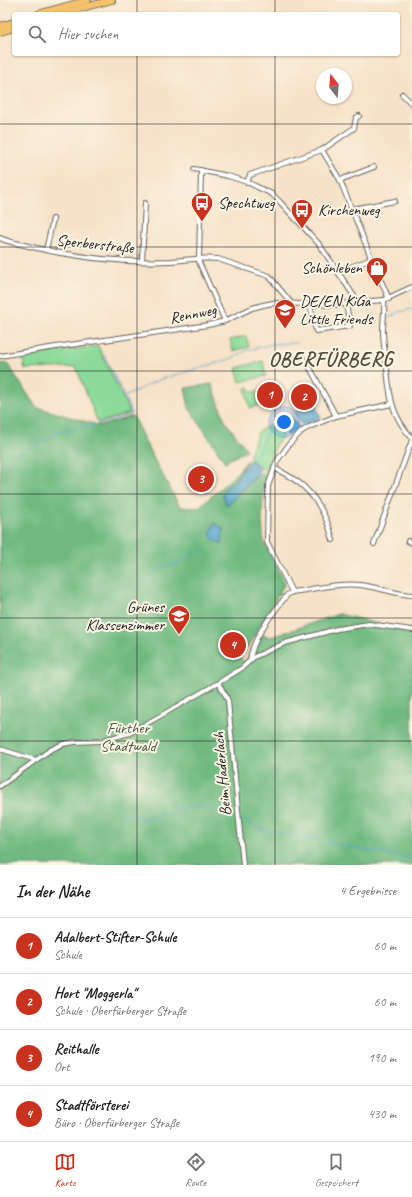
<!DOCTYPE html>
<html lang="de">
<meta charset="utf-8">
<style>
body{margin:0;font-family:Caveat,sans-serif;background:#f2f2f2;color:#202124}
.compass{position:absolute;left:316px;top:68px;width:36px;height:36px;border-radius:50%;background:#fff;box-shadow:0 1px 3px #0004;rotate:344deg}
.you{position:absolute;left:284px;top:422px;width:14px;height:14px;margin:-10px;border:3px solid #fff;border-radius:50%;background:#1a73e8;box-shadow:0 0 0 6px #1a73e833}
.badge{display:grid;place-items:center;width:26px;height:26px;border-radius:50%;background:#c8321e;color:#fff;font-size:13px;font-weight:700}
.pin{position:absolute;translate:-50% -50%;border:2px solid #fff;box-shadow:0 1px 4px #0006}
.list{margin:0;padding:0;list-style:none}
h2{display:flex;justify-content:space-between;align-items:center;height:52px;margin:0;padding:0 16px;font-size:17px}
h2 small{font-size:13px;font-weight:400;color:#757577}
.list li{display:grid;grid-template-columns:26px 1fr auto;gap:12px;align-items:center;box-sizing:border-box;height:56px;padding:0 16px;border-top:1px solid #e0e0e0}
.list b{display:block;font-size:15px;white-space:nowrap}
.list p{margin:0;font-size:13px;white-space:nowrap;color:#757577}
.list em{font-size:13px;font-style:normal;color:#757577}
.icon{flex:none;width:22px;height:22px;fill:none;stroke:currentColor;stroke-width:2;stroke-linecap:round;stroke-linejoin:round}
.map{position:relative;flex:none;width:412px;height:865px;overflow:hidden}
.search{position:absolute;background:#fff;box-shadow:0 1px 3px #0004;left:12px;right:12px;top:12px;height:44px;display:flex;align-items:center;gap:10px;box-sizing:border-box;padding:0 14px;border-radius:4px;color:#757577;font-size:15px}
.sheet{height:276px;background:#fff}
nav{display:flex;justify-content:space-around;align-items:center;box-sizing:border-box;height:56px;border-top:1px solid #e0e0e0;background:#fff;font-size:11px;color:#757577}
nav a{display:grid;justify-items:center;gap:2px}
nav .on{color:#c8321e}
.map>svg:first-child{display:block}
</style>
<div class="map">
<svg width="412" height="865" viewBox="0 0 412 865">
<rect width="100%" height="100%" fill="#fcf5e5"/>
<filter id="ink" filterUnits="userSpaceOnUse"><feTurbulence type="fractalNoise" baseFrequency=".025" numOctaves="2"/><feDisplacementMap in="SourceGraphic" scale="8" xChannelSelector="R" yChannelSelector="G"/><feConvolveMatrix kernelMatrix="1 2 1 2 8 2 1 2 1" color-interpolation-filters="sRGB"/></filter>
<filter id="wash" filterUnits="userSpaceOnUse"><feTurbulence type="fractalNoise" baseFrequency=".012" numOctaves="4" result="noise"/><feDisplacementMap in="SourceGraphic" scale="16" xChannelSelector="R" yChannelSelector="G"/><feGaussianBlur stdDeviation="0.9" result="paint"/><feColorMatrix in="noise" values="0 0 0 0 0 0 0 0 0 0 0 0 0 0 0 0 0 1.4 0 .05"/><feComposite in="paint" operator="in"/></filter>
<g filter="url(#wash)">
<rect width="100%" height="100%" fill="#f6e2c8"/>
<!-- green -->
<g fill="#8bda99" stroke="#547b5a">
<path d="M246,336L249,347L233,351L230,340Z"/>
<path d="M98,346L130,413L98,423L76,367L25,369L22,356Z"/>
<path d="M263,361L266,376L240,382L236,368Z"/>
<path d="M249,387L250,392L257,391L260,405L250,408L245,388Z"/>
<path d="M273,423L283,436L276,444L265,471L249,458L258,432Z"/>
</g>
<!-- forest -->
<g fill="#70ba81" stroke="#466b4e">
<path d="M0,363L8,364L36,407L101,426L133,416L149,450L180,507L198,508L233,477L248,460L234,481L224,489L223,496L227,505L260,473L268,475L263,491L262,523L264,542L285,583L247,648L230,635L220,648L233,652L245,662L262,635L271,637L339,614L412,632V865H0V478L1,479L0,474Z"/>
<path d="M212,384L225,421L247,450L225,462L189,408L185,388Z"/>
</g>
<!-- water -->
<g fill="#51a3cc" stroke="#366074">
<path d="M311,401H313L321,417L305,424H301L294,413Z"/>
<path d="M291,415L300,428L287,436L277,425Z"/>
<path d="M250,460L253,462L260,469L256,476L227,505L223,496L224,490L235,481Z"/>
<path d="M214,523L223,528L222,544L213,539L210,534Z"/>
</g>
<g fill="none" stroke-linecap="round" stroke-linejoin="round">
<!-- stream -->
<g stroke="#51a3cc" stroke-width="1">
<path d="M389,318L399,312L412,309"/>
<path d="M104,355L124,396"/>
<path d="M50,437L57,432L101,424L132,414L124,397L158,380L230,359L248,350L272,344L297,343"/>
<path d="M12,460L29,447L46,440"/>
<path d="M254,461L268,429L277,428"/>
<path d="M7,468L9,464"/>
<path d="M135,592L152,573L162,568L184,561L192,553L205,550"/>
<path d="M121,811C128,813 143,820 151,818C156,817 161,814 166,813C188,806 211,804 233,813"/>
<path d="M241,819L258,828L279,832"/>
<path d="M281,833L318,840"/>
<path d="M325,842L412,859"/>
</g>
</g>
</g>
<g filter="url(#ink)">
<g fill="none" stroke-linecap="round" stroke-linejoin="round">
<!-- minor casing -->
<g stroke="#686158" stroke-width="6">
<g id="minor">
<path d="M402,94L412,104"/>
<path d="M322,150L340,180L370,255V258L367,261L338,271"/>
<path d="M194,169L228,176L247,182L272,194L279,201L319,244L358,302"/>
<path d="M201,170L199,262L225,321"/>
<path d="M340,180L374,167"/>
<path d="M247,182L250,175L322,150L354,128L356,118L359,116"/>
<path d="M352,209L395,201"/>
<path d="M0,238C10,243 22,244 32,247C78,258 125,263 172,261C187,260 203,257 218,259L269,276L291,303"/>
<path d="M46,250L53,219"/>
<path d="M142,261L145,203"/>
<path d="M378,274L389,299"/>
<path d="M384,300C385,310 383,320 383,331C383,341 385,351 386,361C390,393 389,413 412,438"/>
<path d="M310,305L316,331L350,326L346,304"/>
<path d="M0,356L56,347L208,325L225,321L252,308L263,305L273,303L335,305L358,302L384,300L412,287"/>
<path d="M303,359L310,368L336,416"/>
<path d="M274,468C284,473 294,478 303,486C318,500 328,520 333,540"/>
<path d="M408,541L412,543"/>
<path d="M374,544L412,440"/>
<path d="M292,592L267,542L268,486L277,461L290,443L302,431L309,427L336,416L392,404"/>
<path d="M250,661C252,637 273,613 287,595L292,592C314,589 337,583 360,585C378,587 394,594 412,595"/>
<path d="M218,683L226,696L228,701L243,865"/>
<path d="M0,749L36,760"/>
<path d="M0,786L50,750L63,744L75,742L100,741L130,733L218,683L242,668L254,657L285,643L337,629L369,624L412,630"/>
</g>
</g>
<!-- highway casing -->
<g stroke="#686158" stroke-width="8">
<g id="highway">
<path d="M38,14L88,0"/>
<path d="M59,14L112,0"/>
<path d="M0,26L14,22"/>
<path d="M0,32L14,28"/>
</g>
</g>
<!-- minor -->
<use href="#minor" stroke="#fff" stroke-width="4"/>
<!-- highway -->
<use href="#highway" stroke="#f3c26a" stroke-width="6"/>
</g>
</g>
<!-- grid -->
<path fill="none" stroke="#1c1c1c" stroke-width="1" stroke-opacity="0.55" d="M137,0V14M275,0V14M137,54V865M275,54V865M0,124H412M0,247H412M0,371H412M0,494H412M0,618H412M0,741H412"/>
<!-- icons -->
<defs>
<g id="bus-pin" transform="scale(1.15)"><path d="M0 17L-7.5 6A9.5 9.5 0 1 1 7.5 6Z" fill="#c8321e" stroke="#fcf5e5"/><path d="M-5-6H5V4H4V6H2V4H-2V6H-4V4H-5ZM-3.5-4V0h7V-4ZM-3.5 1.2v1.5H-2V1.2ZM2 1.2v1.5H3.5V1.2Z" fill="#fff"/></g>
<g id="shop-pin" transform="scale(1.15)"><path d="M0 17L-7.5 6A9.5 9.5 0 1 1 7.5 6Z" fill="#c8321e" stroke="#fcf5e5"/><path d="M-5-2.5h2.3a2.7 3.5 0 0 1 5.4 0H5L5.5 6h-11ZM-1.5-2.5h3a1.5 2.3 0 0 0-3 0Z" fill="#fff"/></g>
<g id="school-pin" transform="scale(1.15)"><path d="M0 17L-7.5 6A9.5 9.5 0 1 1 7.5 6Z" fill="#c8321e" stroke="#fcf5e5"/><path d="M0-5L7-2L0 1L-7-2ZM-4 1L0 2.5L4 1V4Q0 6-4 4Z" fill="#fff"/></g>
</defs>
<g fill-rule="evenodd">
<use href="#bus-pin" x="202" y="203"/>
<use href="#bus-pin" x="302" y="210"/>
<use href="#shop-pin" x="377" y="268"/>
<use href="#school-pin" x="285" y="310"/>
<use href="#school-pin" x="179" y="616"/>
</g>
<g text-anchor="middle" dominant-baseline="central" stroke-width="4" stroke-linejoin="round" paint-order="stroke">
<!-- poi labels -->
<g font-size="16" fill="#1c1c1c" stroke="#fcf5e5" text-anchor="start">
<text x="218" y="203">Spechtweg</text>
<text x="318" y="210">Kirchenweg</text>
<text x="362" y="268" text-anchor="end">Schönleben</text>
<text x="300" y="301">DE/EN KiGa<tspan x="300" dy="18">Little Friends</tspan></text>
<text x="164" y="607" text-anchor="end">Grünes<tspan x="164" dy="18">Klassenzimmer</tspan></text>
</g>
<!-- street labels -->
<g font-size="16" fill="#1c1c1c" stroke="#fcf5e5">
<text transform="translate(95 244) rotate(6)">Sperberstraße</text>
<text transform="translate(193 314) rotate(-11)">Rennweg</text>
<text transform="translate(222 774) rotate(-95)">Beim Haderlach</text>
</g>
<!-- park labels -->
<g font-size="16" fill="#435e48" stroke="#fcf5e5">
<text x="128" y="728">Fürther<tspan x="128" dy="18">Stadtwald</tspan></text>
</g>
<!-- district labels -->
<g font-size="20" font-weight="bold" letter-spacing="1" fill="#564a3e" stroke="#fcf5e5">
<text x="331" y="359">OBERFÜRBERG</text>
</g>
</g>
</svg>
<svg class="compass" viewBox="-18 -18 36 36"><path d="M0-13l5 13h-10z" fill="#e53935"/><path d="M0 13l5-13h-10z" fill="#757577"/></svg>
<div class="you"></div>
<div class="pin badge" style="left:270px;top:395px">1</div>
<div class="pin badge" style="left:304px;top:397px">2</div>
<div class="pin badge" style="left:201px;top:479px">3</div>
<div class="pin badge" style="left:233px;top:645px">4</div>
<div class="search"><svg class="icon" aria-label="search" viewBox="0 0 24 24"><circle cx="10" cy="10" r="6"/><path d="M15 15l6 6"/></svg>Hier suchen</div>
</div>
<section class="sheet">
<h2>In der Nähe<small>4 Ergebnisse</small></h2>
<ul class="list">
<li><span class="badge">1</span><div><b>Adalbert-Stifter-Schule</b><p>Schule</p></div><em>60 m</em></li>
<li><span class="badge">2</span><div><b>Hort &quot;Moggerla&quot;</b><p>Schule · Oberfürberger Straße</p></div><em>60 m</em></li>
<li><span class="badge">3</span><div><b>Reithalle</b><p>Ort</p></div><em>190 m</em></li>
<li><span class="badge">4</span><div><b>Stadtförsterei</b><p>Büro · Oberfürberger Straße</p></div><em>430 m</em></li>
</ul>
</section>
<nav>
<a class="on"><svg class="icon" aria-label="map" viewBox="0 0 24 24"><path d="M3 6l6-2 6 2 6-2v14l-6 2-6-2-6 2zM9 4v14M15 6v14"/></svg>Karte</a>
<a><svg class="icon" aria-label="directions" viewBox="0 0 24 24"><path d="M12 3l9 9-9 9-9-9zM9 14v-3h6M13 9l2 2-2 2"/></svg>Route</a>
<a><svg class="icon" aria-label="saved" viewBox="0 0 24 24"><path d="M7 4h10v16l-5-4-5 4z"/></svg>Gespeichert</a>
</nav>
